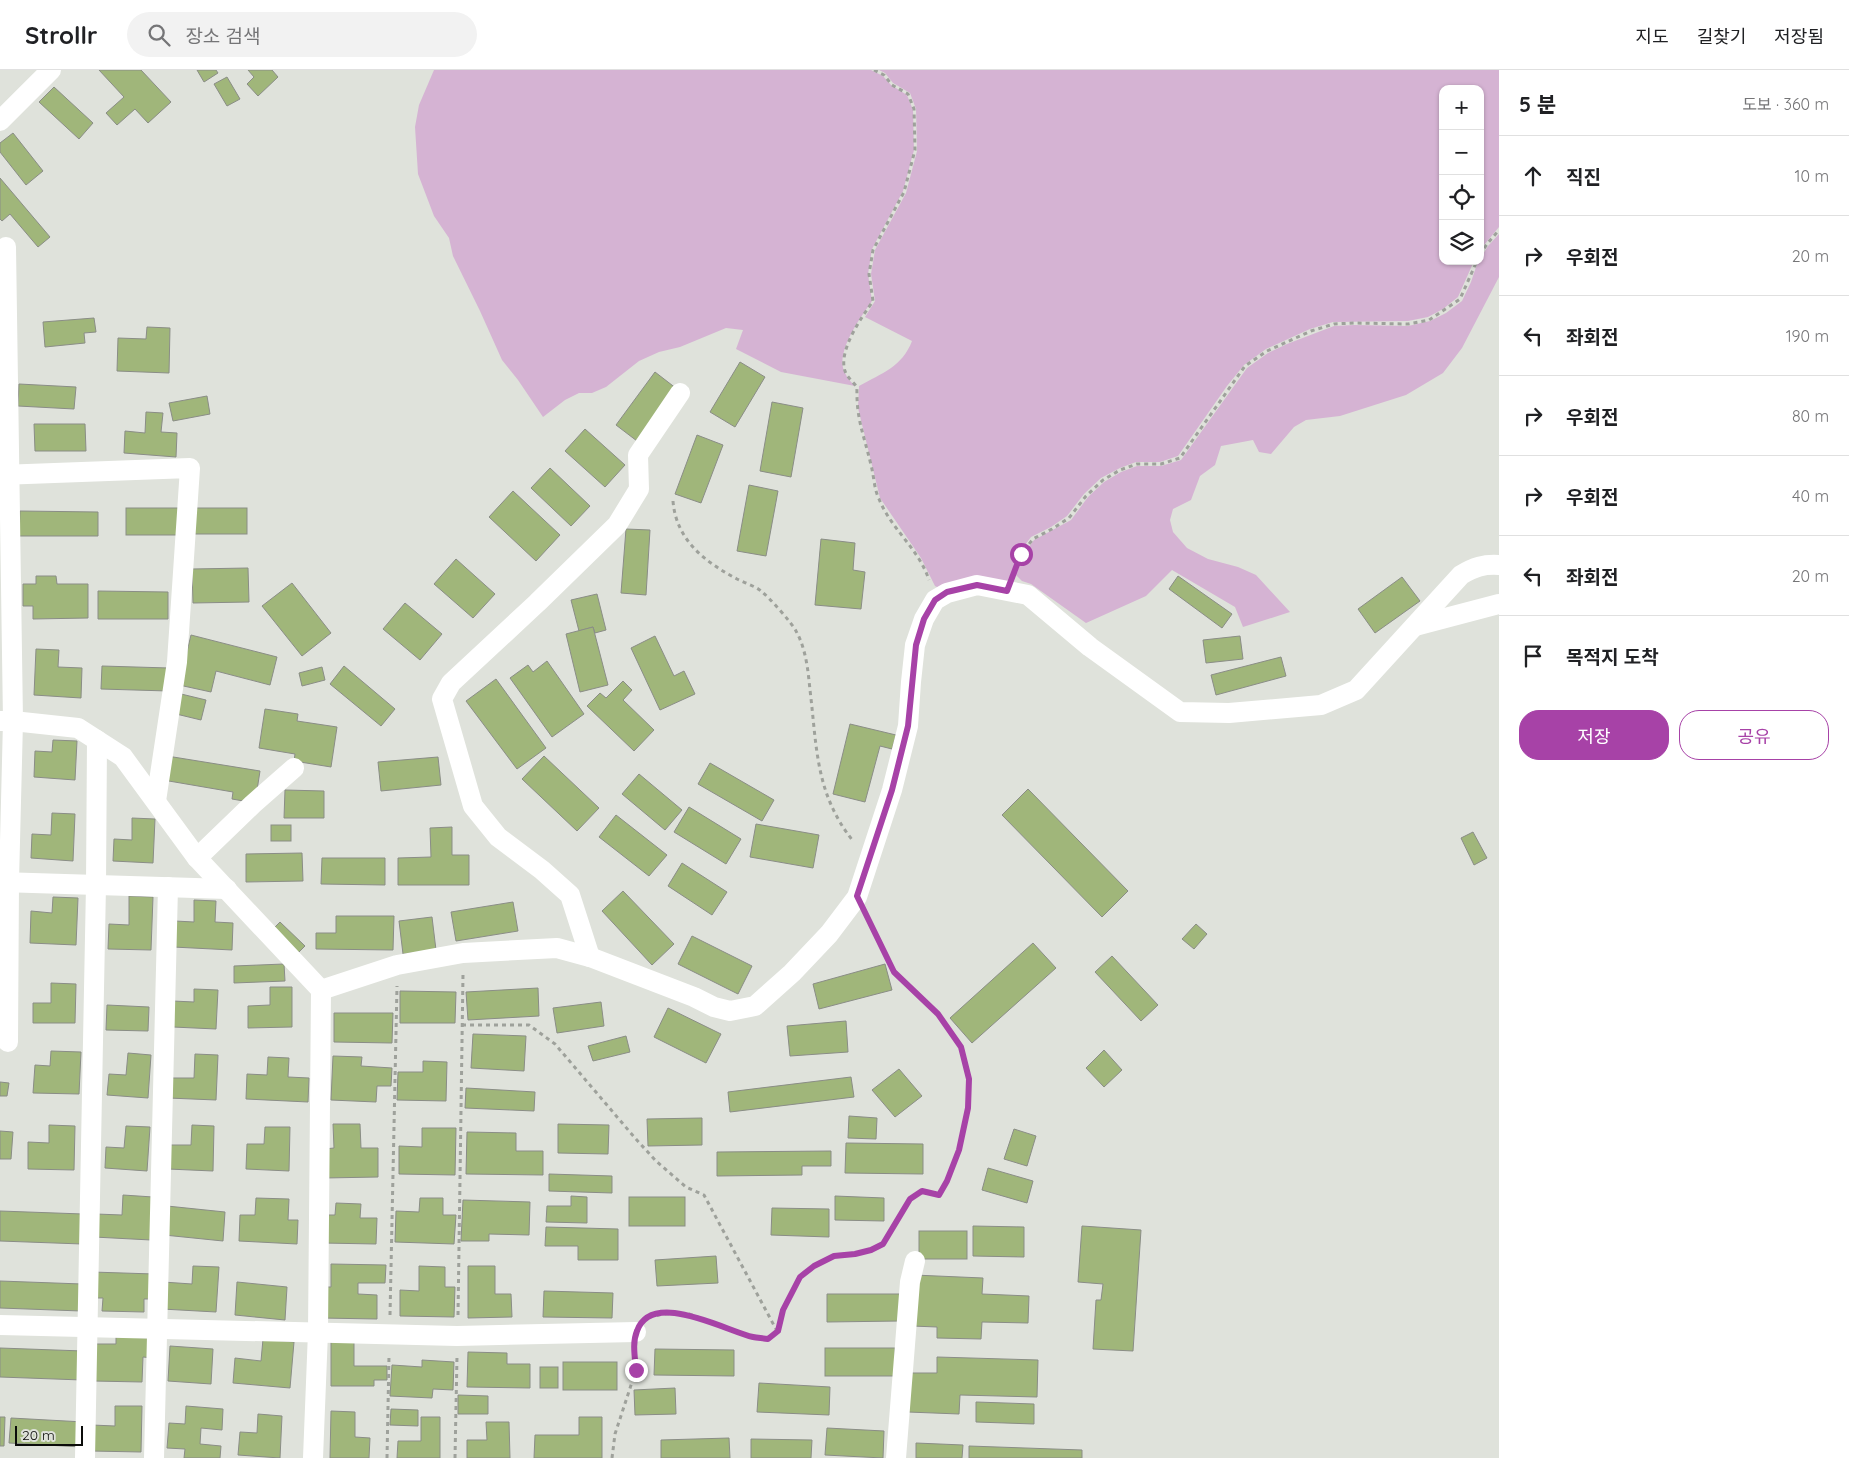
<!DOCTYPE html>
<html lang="ko">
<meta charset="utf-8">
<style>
body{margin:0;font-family:Quicksand,"Noto Sans KR",sans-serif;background:#f2f2f2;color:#202124}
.controls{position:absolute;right:15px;top:15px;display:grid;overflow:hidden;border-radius:10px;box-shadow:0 1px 4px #0004}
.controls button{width:45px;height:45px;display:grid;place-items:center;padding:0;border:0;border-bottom:1px solid #e0e0e0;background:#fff;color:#202124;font:25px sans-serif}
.scale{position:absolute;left:15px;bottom:12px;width:68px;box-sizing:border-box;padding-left:5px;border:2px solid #0b0c0a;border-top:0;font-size:14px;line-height:18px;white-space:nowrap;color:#0b0c0a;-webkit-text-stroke:4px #dfe2db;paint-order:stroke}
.stop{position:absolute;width:15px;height:15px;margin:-11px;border:4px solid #a742a7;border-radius:50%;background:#fff}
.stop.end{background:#a742a7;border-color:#fff;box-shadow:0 1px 5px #0008}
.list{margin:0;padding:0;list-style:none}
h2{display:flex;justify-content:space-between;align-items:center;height:65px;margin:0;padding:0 20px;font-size:21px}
h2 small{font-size:16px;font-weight:400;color:#757577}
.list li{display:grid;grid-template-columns:32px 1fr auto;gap:15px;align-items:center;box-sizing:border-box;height:80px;padding:0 20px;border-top:1px solid #e0e0e0}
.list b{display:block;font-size:19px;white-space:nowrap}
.list em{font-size:16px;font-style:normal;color:#757577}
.actions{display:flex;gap:10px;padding:15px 20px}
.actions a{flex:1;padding:11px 0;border:1px solid #a742a7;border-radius:20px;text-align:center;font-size:18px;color:#a742a7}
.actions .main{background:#a742a7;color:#fff}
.icon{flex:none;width:28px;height:28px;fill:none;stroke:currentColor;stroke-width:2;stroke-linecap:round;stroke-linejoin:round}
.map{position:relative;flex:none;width:1499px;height:1388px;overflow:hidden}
header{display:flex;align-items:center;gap:30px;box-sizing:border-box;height:70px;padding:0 25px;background:#fff;border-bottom:1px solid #e0e0e0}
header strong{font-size:24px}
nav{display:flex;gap:28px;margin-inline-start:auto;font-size:18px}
.search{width:350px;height:45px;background:#f2f2f2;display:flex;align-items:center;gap:12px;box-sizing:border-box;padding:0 18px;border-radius:28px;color:#757577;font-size:19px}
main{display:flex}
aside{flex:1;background:#fff}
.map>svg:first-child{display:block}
</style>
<header>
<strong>Strollr</strong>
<div class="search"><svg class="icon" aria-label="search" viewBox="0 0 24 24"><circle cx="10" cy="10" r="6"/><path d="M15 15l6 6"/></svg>장소 검색</div>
<nav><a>지도</a><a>길찾기</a><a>저장됨</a></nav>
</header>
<main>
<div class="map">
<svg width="1499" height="1388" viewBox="0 0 1499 1388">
<rect width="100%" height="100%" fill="#dfe2db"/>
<!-- green -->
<g fill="#d5b3d3">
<path d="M434,0H871L883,6L891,15L907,25L913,40L914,80L903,121L872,179L868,204L872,231C861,247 834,283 845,303C847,308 851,312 855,316L781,302L736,279L743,260L726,258L680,277L659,282L639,291L606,317L592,323H579L565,330L543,347L518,310L502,290L480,241L453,186L449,168L434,146L418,104L415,57L419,35Z"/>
<path d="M879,0H1499V157L1480,180V19H1443V191H1474L1458,227L1443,239L1428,247L1408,251L1333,252L1310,259L1266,279L1244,295L1227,316L1178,386L1160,392H1136L1120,398L1101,408L1084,424L1067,446L1051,457L1031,467L1019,483L1012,503L1006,513L943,520L935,516L921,488L880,428L858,338L859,316C882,303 902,297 912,271L865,247L875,231L871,204L875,180L906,123L917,81L916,39L910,23L893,13L885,3Z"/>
<path d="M1499,164V207L1462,278L1443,303L1406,325L1340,346L1306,350L1294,357L1271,384L1259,382L1253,370L1221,376L1215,395L1200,406L1191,430L1173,439L1170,450L1173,462L1187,478L1208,489L1238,497L1256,505L1290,542L1243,557L1235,537L1172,500L1146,526L1086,553L1031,514L1022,511L1016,505L1023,485L1034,470L1071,450L1088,427L1104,412L1121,402L1137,396H1161L1181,390L1247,298L1268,283L1287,274L1334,256L1354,255L1408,256L1430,251L1446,243L1462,231L1471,212L1477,194L1488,176Z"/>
</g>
<!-- building -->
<g fill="#a0b67a" stroke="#8a8d86">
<path d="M99,0H141L171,32L148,53L135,39L117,55L106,43L124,27Z"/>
<path d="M197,0H216L218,3L204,12Z"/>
<path d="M248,0H272L278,7L258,26L247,14L254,7Z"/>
<path d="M227,7L240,29L227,36L214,14Z"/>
<path d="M54,17L93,53L79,69L39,32Z"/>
<path d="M13,63L43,101L26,115L0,82V73Z"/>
<path d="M0,108L50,167L38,177L10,144L2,151L0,149Z"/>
<path d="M94,248L96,262L84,263L85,273L45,277L43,252Z"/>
<path d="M147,257L170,258L169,303L117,301L118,268L146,269Z"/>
<path d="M740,292L765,307L735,357L710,342Z"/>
<path d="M655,302L677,319L637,371L616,355Z"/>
<path d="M19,314L76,317L74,339L18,336Z"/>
<path d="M207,326L210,344L173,351L169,333Z"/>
<path d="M772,332L803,338L791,407L760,401Z"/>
<path d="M146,342L163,343L161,362L177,363L176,387L124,383L125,361L145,363Z"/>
<path d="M34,354H85L86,381H35Z"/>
<path d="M585,359L625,395L605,417L565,381Z"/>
<path d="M697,365L723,375L701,433L675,424Z"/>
<path d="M550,398L590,436L571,456L531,418Z"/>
<path d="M749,415L778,421L766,486L737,481Z"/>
<path d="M513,421L560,465L536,491L489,447Z"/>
<rect x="126" y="438" width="58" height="27"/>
<rect x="191" y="438" width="56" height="26"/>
<path d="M20,441L98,442V466H19Z"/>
<path d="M626,459L650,460L646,525L621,523Z"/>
<path d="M821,469L855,473L853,500L865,502L861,539L815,535Z"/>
<path d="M456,489L495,524L473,548L434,514Z"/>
<path d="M248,498L249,532L193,533L192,499Z"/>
<path d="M36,506H56L57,514H88V548L33,549V536H23V514H36Z"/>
<path d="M1178,506L1232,544L1222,558L1169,519Z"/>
<path d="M1402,507L1420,531L1375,563L1358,539Z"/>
<path d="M292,513L331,563L302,586L262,536Z"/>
<path d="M98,521L168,522V549H98Z"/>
<path d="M597,524L606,560L595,563L593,557L579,561L571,530Z"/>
<path d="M405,533L442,564L420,590L383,559Z"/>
<path d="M593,557L608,615L580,622L566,564Z"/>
<path d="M191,565L277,587L270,615L216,601L211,622L179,615Z"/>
<path d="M655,566L674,606L684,601L695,624L660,640L631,578Z"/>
<path d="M1240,566L1243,589L1206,593L1203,570Z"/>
<path d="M36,579L59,580L58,597L82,598L81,628L34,625Z"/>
<path d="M1281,587L1286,606L1216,625L1211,605Z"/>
<path d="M547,591L584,644L552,667L510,608L528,595L533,602Z"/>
<path d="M102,596L169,598L168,621L101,619Z"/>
<path d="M344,596L395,639L381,656L330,614Z"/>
<path d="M322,597L325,610L302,616L299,603Z"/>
<path d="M496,609L546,678L517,699L466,631Z"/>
<path d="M623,611L632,620L623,630L654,660L634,681L587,636L600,623L606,628Z"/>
<path d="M177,623L206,630L201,650L172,643Z"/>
<path d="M265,639L298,644L297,651L337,657L331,697L294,691L295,684L259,678Z"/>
<path d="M850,654L896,665L892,679L880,676L865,732L833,724Z"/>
<path d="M53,670L77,671L75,710L34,707L35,681L52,682Z"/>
<path d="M167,686L260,701L255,733L232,729L233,722L163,710Z"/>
<path d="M544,686L599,738L577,761L522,709Z"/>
<path d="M438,687L441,715L381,721L378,692Z"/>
<path d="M710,693L774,730L762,751L698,714Z"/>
<path d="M639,704L682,740L665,760L622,724Z"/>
<path d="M1028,719L1128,821L1102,847L1002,745Z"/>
<path d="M285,720L324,721V748H284Z"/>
<path d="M689,737L741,769L726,794L674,762Z"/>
<path d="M52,743L75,744L73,791L31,788L32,764L51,765Z"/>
<path d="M616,745L667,785L649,806L599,767Z"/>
<path d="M132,748L155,749L153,793L113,791L114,769L132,770Z"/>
<path d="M756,754L819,765L813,798L750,787Z"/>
<rect x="271" y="755" width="20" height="16"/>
<path d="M452,757V785H469V815H398V788L431,787L430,758Z"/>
<path d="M1473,762L1487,788L1474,795L1461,768Z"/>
<path d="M302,783L303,811L246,812V784Z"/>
<path d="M322,788H385V815L321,814Z"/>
<path d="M682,793L727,822L712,845L668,816Z"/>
<path d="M623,821L674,874L652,895L602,841Z"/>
<path d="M129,826L153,827L151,880L108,879L109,854L129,855Z"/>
<path d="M53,827L78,828L76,875L30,873L31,841L52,843Z"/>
<path d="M194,830L216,831L215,852L233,853L232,880L173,877L175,851L194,852Z"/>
<path d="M513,832L518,861L456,871L451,842Z"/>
<path d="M336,846H394L393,880L316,879V863H336Z"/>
<path d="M432,847L436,880L403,884L399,851Z"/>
<path d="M280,852L305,876L296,885L271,861Z"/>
<path d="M1196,854L1207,864L1194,879L1182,869Z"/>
<path d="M692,866L752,896L738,924L678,894Z"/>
<path d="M1033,873L1056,898L972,973L950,948Z"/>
<path d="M1112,886L1158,935L1141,951L1095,902Z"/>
<path d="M284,894L285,911L234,913V896Z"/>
<path d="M885,894L892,920L819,939L813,914Z"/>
<path d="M51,913L76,914L75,953H33V933H51Z"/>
<path d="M270,917H292V957L248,958V936L270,935Z"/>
<path d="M538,918L539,946L468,950L466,922Z"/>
<path d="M194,919L218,920L216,959L173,957V931L194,932Z"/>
<path d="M400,921L456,922L455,953H400Z"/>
<path d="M601,932L604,956L557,963L553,938Z"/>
<path d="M107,935L149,937L148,961L106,960Z"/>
<path d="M668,938L721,964L706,993L654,967Z"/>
<path d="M334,943H393L392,973L334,972Z"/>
<path d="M846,951L848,982L790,986L787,956Z"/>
<path d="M473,964L526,966L524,1001L471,998Z"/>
<path d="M626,966L630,982L593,991L588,976Z"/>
<path d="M1104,980L1122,1000L1104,1017L1086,998Z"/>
<path d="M51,981L81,982L79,1024L33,1023L35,995L50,996Z"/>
<path d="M128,983L151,985L148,1028L107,1025L109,1004L126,1005Z"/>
<path d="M195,984L218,985L216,1030L168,1028L169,1008H194Z"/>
<path d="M333,986L362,987L361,996L392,998L391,1016H377L376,1032L331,1030Z"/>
<path d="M268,987L289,988L288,1007L309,1008L308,1032L246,1029L247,1004L267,1005Z"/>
<path d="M423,991L447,992L446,1031L397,1030L398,1002H423Z"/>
<path d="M899,999L922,1026L895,1047L872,1020Z"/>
<path d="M851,1007L854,1027L730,1042L728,1022Z"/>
<path d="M0,1012L9,1013L7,1026H0Z"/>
<path d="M466,1018L535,1022L534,1041L465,1038Z"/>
<path d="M849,1046L877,1048L876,1069L848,1068Z"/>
<path d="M702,1048V1075L648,1076L647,1049Z"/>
<path d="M333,1054H360L361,1078H378V1107L325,1108L324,1079L334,1078Z"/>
<path d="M558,1054L609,1055L608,1084L558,1083Z"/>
<path d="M49,1055L75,1056L74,1100L28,1099V1072L49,1073Z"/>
<path d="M192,1055L214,1056L213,1101L168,1099L169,1075H191Z"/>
<path d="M126,1056L150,1057L147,1101L105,1098L106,1077L124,1078Z"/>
<path d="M265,1057H290L289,1101L246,1099L247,1074H264Z"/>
<path d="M422,1058H456L455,1105L399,1104V1076L422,1077Z"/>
<path d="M1014,1059L1036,1066L1027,1096L1004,1089Z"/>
<path d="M0,1061L13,1062L11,1089H0Z"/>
<path d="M467,1062L516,1063V1081H543V1105L466,1104Z"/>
<path d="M846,1073L923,1074V1104L845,1103Z"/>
<path d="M831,1081V1096H802V1105L717,1106V1082Z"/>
<path d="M988,1098L1033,1111L1027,1133L982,1120Z"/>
<path d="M549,1104L612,1106V1123L549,1121Z"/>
<path d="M123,1125L153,1127L151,1170L94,1167L96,1144L122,1145Z"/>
<path d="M571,1126L587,1127V1153L546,1152L547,1136H571Z"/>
<path d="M835,1126L884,1128V1151L835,1150Z"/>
<rect x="629" y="1127" width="56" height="29"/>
<path d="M256,1128L289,1129L288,1150H298L297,1174L239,1171L240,1145H255Z"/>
<path d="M420,1128H443V1145H456L454,1174L395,1172L396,1141L419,1142Z"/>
<path d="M463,1130L530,1132L529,1165L489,1164V1171H461Z"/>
<path d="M336,1133L361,1134L360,1148H377L376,1174L322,1173V1145H335Z"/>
<path d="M167,1136L225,1142L223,1171L164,1165Z"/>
<path d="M772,1138L829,1139V1167L771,1165Z"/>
<path d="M0,1141L83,1144L82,1174L0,1171Z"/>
<path d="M973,1156L1024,1157V1187L973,1186Z"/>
<path d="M1082,1156L1141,1160L1133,1281L1093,1279L1096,1230H1101L1103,1214L1078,1212Z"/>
<path d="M546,1157L618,1159V1190H578V1176H545Z"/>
<rect x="919" y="1161" width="48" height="28"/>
<path d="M716,1186L718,1213L657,1216L655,1190Z"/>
<path d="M331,1194L386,1195L385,1213H358V1224L377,1225V1249L321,1248V1217H331Z"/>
<path d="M193,1196L219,1197L216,1242L162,1239L163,1212L192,1214Z"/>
<path d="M419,1196L445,1197V1217H455L454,1247L400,1246V1220L419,1221Z"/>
<path d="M468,1196H495V1224H511L512,1247L468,1248Z"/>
<path d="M92,1202L154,1204L153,1229H144V1242L102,1241L103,1228H91Z"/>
<path d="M914,1205L983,1208L982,1224L1029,1226L1028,1253L982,1252L981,1269L937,1268V1257L912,1256Z"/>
<path d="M0,1211L82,1214L81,1241L0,1238Z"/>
<path d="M237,1212L287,1217L285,1250L235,1245Z"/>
<path d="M544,1221L613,1223L612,1248L543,1247Z"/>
<path d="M827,1224H900V1251L827,1252Z"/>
<path d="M116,1267L153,1268V1288L143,1287L142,1312L93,1311L94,1274H116Z"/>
<path d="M331,1268H354V1296H387V1310H374V1316H331Z"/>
<path d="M263,1269L294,1272L290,1318L233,1313L235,1288L261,1291Z"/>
<path d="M170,1276L213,1279L211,1314L168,1311Z"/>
<path d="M0,1278L83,1281L82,1310L0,1307Z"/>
<rect x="825" y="1278" width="70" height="28"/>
<path d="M655,1279L734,1280V1306L654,1305Z"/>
<path d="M468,1282L507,1283V1294H530V1318L467,1317Z"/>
<path d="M937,1287L1038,1290L1037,1327L960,1325L959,1344L908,1342L909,1303H937Z"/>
<path d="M422,1290L454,1292L453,1320L433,1319L432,1328L390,1326L392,1295L422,1297Z"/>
<rect x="563" y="1292" width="54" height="28"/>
<rect x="540" y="1297" width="18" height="21"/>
<path d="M759,1313L830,1317L829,1345L757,1342Z"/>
<path d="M675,1318L676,1344L635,1345L634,1320Z"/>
<path d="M458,1325L488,1326V1344H458Z"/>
<path d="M976,1332L1034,1334V1354L976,1352Z"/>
<path d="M115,1336H142L141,1382L91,1381L92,1355L115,1356Z"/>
<path d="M186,1336L223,1339L222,1360L201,1358L200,1374L221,1376L220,1388H184L185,1379L167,1378L169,1353L185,1354Z"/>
<path d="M391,1339L418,1340V1356L390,1355Z"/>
<path d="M331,1341L355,1342V1367L370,1368L369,1388H330Z"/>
<path d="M258,1344L282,1346L280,1388L238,1385L240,1362L257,1363Z"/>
<path d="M0,1347H5L4,1376H0Z"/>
<path d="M421,1347H440V1388H397L398,1371H421Z"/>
<path d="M579,1347H602V1388H534L535,1365H579Z"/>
<path d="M11,1348L84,1352L82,1377L9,1373Z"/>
<path d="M486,1352H509L510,1388H467V1370H487Z"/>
<path d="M827,1358L884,1361L883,1388L825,1385Z"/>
<path d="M729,1368L730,1388H661V1370Z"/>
<path d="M751,1369L812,1370L811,1388H751Z"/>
<path d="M916,1373L963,1375L962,1388H916Z"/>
<path d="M969,1376L1082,1380V1388H969Z"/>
</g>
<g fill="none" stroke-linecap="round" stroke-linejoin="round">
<!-- path -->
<g stroke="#9ea19b" stroke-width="3" stroke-dasharray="4 4" stroke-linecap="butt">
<path d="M874,0L884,5L892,15L908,24L914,39L915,80L904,122L873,180L869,204L873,231C862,247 838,280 845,301C847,307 853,312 857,317C856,349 864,365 871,395C874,406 874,419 879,429C891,459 919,479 929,510"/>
<path d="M1480,185L1487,174L1499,160"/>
<path d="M673,431C676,470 705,492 737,509C745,513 755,516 761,521C768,526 792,553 796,561C806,579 808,600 810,620C817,677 815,723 853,771"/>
<path d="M1015,502L1021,484L1033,469L1052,459L1069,448L1086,426L1103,410L1120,400L1137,394H1161L1180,388L1245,296L1267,281L1311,261L1334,254L1354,253L1408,254L1429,250L1460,229L1477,191"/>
<path d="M462,955H529L555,974L635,1068L656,1091L686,1117L704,1125L777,1261"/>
<path d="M390,1245L397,916"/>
<path d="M458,1245L463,904"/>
<path d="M649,1247L664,1244H689L753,1267L768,1269L778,1261L783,1240L800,1207L814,1196L834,1186L855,1184L871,1180L883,1174L910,1129L922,1121L939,1125L947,1111L959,1080L968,1038L969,1009L961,977L938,944L894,903L867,848"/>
<path d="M387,1388L389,1286"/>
<path d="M455,1388L457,1286"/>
<path d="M612,1388L615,1364L636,1300L635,1282"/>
</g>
<!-- street -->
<g stroke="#fff" stroke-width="20">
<path d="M0,51L51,0"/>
<path d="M6,177L13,651L9,812L8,972"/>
<path d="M0,405L190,398L177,592L156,731"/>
<path d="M1415,556L1499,534"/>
<path d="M0,651H13L78,658L123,687L197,788L321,920L318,1262L313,1388"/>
<path d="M197,788L253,734L294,698"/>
<path d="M0,812L227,819"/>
<path d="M590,887L570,825L542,800L498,767L473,736L442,629L451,613L537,533L617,455L639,419L638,385L680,323"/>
<path d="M321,920L397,895L463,883L557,878L590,887L694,927L714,937L730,941L755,936L792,903L829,864L857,827L892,720L908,656L911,612L915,575L924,549L935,530L947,523L977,515L1028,525L1090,577L1180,642L1229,643L1321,635L1356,620L1461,505C1474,497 1484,494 1499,495"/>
<path d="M0,1255L457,1266L636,1262"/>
<path d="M85,1388L96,815L97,670"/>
<path d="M154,1388L168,817"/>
<path d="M896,1388L910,1212L915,1191"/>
</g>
</g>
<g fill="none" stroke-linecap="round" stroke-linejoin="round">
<!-- route -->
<path stroke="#a742a7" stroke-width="6" d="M636,1300C635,1287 632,1273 637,1261C652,1219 726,1261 753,1267C758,1268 763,1268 768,1269L778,1261L783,1240L800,1207L814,1196L834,1186L855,1184L871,1180L883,1174L910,1129L922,1121L939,1125L947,1111L959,1080L968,1038L969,1009L961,977L938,944L894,902L857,826L892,720L908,656L916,575L924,549L935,530L947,522L977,515L1007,521L1021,484"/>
</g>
</svg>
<div class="controls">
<button>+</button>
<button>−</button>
<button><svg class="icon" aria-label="locate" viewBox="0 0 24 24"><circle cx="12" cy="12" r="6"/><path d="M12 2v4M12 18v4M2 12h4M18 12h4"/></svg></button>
<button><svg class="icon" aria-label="layers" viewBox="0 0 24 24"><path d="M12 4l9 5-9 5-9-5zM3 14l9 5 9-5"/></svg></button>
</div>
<div class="scale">20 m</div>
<div class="stop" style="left:1021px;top:484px"></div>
<div class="stop end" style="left:636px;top:1300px"></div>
</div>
<aside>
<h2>5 분<small>도보 · 360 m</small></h2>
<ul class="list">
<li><svg class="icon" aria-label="ahead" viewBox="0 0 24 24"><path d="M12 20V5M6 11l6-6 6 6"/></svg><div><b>직진</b></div><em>10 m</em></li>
<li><svg class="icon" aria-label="right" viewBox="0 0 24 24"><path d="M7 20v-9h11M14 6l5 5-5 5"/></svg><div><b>우회전</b></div><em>20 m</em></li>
<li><svg class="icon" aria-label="left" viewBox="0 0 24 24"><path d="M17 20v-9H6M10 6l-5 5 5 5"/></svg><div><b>좌회전</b></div><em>190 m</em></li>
<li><svg class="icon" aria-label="right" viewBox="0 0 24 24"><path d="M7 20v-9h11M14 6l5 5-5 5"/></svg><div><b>우회전</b></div><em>80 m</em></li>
<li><svg class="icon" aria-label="right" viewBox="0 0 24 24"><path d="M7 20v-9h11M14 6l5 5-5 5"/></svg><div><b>우회전</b></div><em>40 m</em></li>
<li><svg class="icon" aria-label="left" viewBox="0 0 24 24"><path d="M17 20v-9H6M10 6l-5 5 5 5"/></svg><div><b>좌회전</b></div><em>20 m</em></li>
<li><svg class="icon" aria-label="arrive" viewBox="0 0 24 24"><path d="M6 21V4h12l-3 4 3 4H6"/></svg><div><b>목적지 도착</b></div></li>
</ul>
<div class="actions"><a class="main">저장</a><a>공유</a></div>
</aside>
</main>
